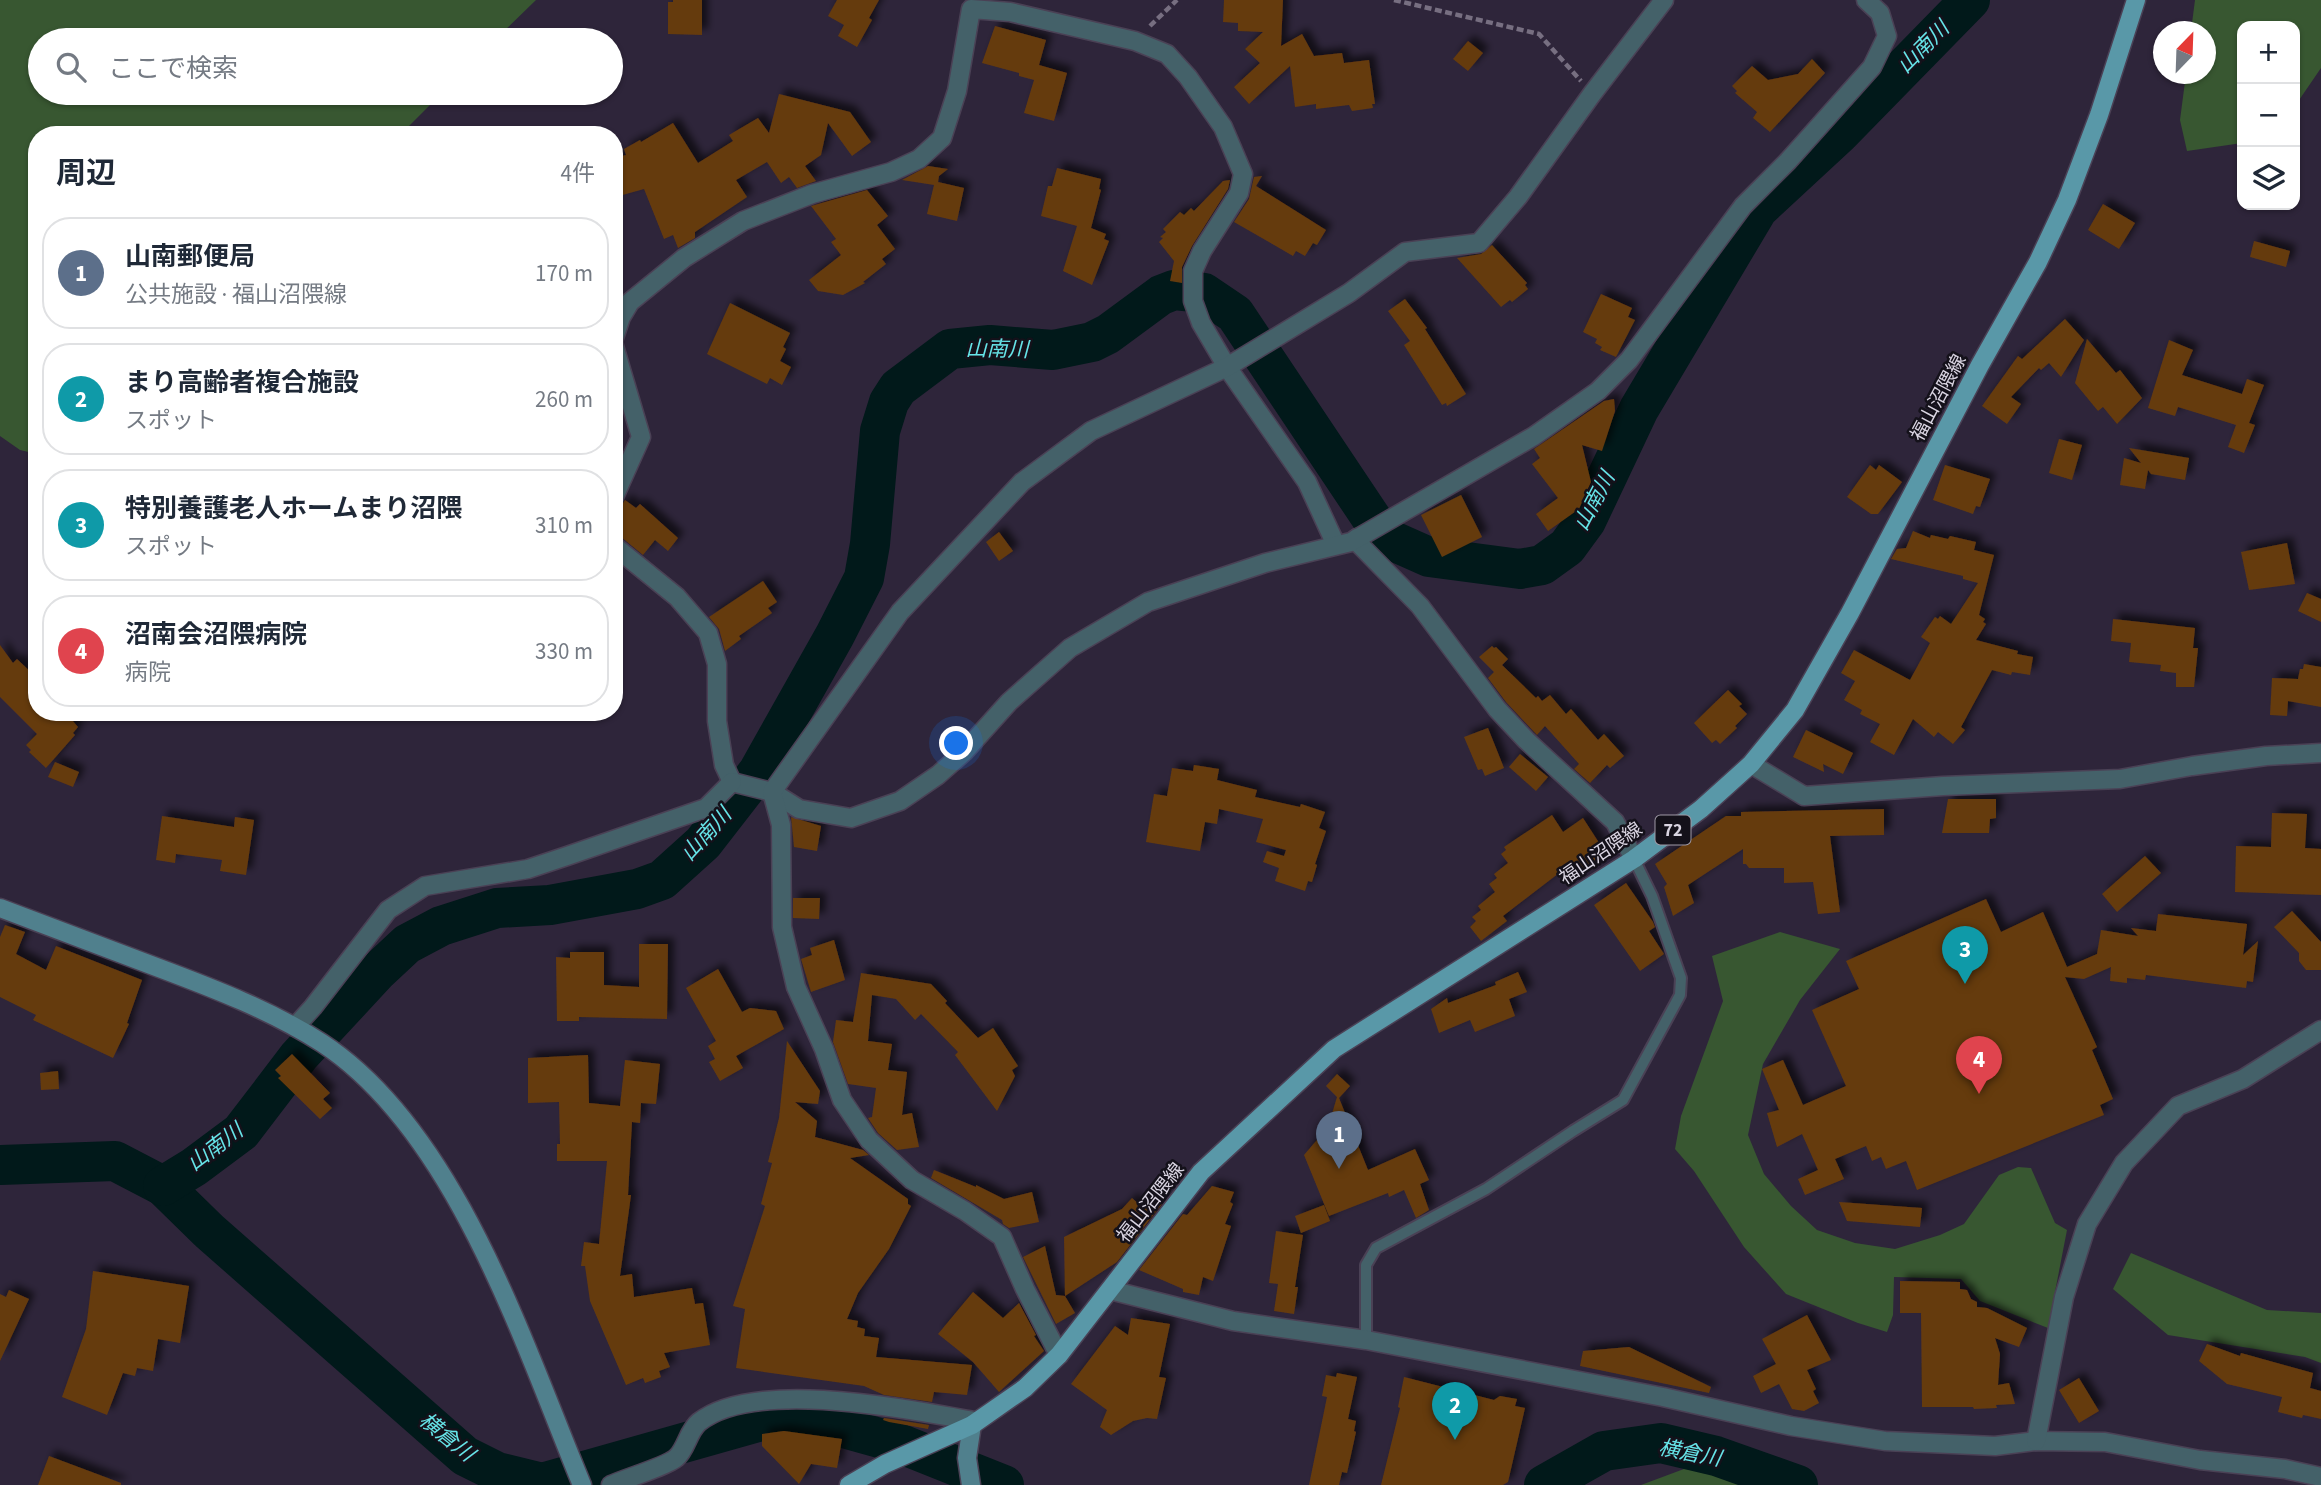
<!DOCTYPE html>
<html lang="ja">
<meta charset="utf-8">
<style>
body{margin:0;font-family:"Source Sans 3","Noto Sans JP",sans-serif;background:#f6f6f7;color:#1f2937}
.controls{position:absolute;right:21px;top:21px;display:grid;overflow:hidden;border-radius:14px;box-shadow:0 2px 5px #0004}
.controls button{width:63px;height:63px;display:grid;place-items:center;padding:0;border:0;border-bottom:2px solid #e0e1e3;background:#fff;color:#1f2937;font:35px sans-serif}
.compass{position:absolute;left:2153px;top:21px;width:63px;height:63px;border-radius:50%;background:#fff;box-shadow:0 2px 5px #0004;rotate:23deg}
.you{position:absolute;left:957px;top:744px;width:24px;height:24px;margin:-18px;border:5px solid #fff;border-radius:50%;background:#1a73e8;box-shadow:0 0 0 10px #1a73e833}
.badge{display:grid;place-items:center;width:46px;height:46px;border-radius:50%;background:#66638c;color:#fff;font-size:23px;font-weight:700}
.pin{position:absolute;translate:-50% -58px;filter:drop-shadow(0 2px 4px #0008)}
.pin::after{content:'';position:absolute;top:37px;width:24px;height:21px;background:inherit;clip-path:polygon(0 0,100% 0,50% 100%)}
.list{margin:0;padding:0;list-style:none}
h2{display:flex;justify-content:space-between;align-items:center;height:91px;margin:0;padding:0 28px;font-size:30px}
h2 small{font-size:23px;font-weight:400;color:#747a83}
.list li{display:grid;grid-template-columns:46px 1fr auto;gap:21px;align-items:center;box-sizing:border-box;height:112px;margin:0 14px 14px;padding:0 14px;border:2px solid #e0e1e3;border-radius:28px}
.list b{display:block;font-size:26px;white-space:nowrap}
.list p{margin:0;font-size:23px;white-space:nowrap;color:#747a83}
.list em{font-size:23px;font-style:normal;color:#747a83}
.icon{flex:none;width:38px;height:38px;fill:none;stroke:currentColor;stroke-width:2;stroke-linecap:round;stroke-linejoin:round}
.map{position:relative;flex:none;width:2321px;height:1485px;overflow:hidden}
.search{position:absolute;background:#fff;box-shadow:0 2px 5px #0004;left:28px;top:28px;width:595px;height:77px;display:flex;align-items:center;gap:18px;box-sizing:border-box;padding:0 24px;border-radius:38px;color:#747a83;font-size:26px}
.panel{position:absolute;background:#fff;box-shadow:0 2px 5px #0004;left:28px;top:126px;width:595px;height:595px;border-radius:28px}
.map>svg:first-child{display:block}
</style>
<div class="map">
<svg width="2321" height="1485" viewBox="0 0 2321 1485">
<defs>
<filter id="shadow"><feDropShadow dx="6" dy="-6" stdDeviation="3.5" flood-color="#0009"/></filter>
</defs>
<rect width="100%" height="100%" fill="#2e253a"/>
<!-- green -->
<g fill="#385731">
<path d="M0,0H536L495,40H40V93H442L400,135H37V454L20,450L0,436Z"/>
<path d="M2195,0H2321V68L2295,106V26H2242V143L2187,151L2180,120L2186,74H2206V32L2191,31Z"/>
<path d="M1780,932L1840,949L1800,1000L1763,1064L1748,1135L1764,1174L1791,1206L1817,1230L1855,1243L1895,1249L1940,1235L1964,1224L1999,1175L2018,1167L2031,1168L2055,1223L2067,1230L2048,1328L1980,1301L1961,1279L1894,1277L1893,1315L1887,1332L1858,1323L1786,1294L1744,1247L1694,1171L1675,1149L1681,1116L1723,1001L1712,956Z"/>
<path d="M2131,1253L2267,1310L2321,1313V1363L2305,1357L2168,1335L2113,1289Z"/>
<path d="M1692,1466L1743,1485H1641Z"/>
</g>
<g fill="none" stroke-linecap="round" stroke-linejoin="round">
<!-- river -->
<g stroke="#01191a" stroke-width="40">
<path d="M0,1165L115,1161L163,1186L209,1231L465,1456L497,1472L542,1483L768,1419L804,1417L901,1444L1004,1485"/>
<path d="M163,1186L194,1167L241,1132L299,1056L377,972L407,944L441,926L497,908L550,905L637,889L662,880L703,843L758,772L835,635L864,578L870,544L880,431L889,402L898,388L950,349L990,345L1053,350L1092,342L1108,334L1161,295L1174,290L1204,293L1235,314L1384,537L1429,557L1520,569L1542,565L1567,547L1586,521L1639,409L1758,209L1840,133L1970,0"/>
<path d="M1544,1485L1604,1451L1661,1443L1716,1456L1798,1485"/>
</g>
</g>
<!-- building -->
<g fill="#653a0f" filter="url(#shadow)">
<path d="M673,0H702V35L668,34V2H673Z"/>
<path d="M837,0H879L869,18L872,20L857,47L838,36L844,25L828,16Z"/>
<path d="M1224,0H1283L1281,46L1302,34L1314,56L1342,53L1344,63L1369,60L1375,104H1372L1373,108L1352,111L1349,105L1316,109V104L1295,107L1290,66L1249,104L1234,87L1260,63L1245,49L1263,32L1238,31V23L1223,22Z"/>
<path d="M995,26L1046,40L1039,65L1067,73L1054,121L1024,113L1034,80L1019,76V73L982,63Z"/>
<path d="M1468,41L1483,53L1468,71L1453,59Z"/>
<path d="M1812,59L1825,73L1770,132L1753,118L1757,112L1735,93L1737,91L1732,86L1752,66L1768,80L1798,74Z"/>
<path d="M779,94L850,112L871,142L852,156L828,123L821,155L805,166L816,181L797,188L789,177L781,183L767,162L736,180L747,197L695,232V238L678,248L673,235L664,239L644,189L619,196L614,180V158L626,155L624,149L640,140L641,142L673,123L698,163L733,141L729,135L758,118L769,133Z"/>
<path d="M928,166L948,169L939,176L938,182L964,188L957,221L927,214L934,185L902,180Z"/>
<path d="M1057,168L1101,179L1099,189L1101,190L1091,228L1106,234L1104,239L1109,241L1092,285L1063,271L1077,226L1041,216L1048,186H1052Z"/>
<path d="M1262,176L1256,186L1326,230L1317,245L1313,243L1305,256L1296,251L1293,256L1234,222L1249,199L1254,177Z"/>
<path d="M1230,180L1228,189L1192,246L1182,267V283L1170,281L1174,261L1159,242L1163,238L1160,237L1166,232L1163,229L1180,212L1184,215L1191,208L1194,211L1223,181Z"/>
<path d="M867,190L888,216L877,225L895,249L882,259L886,264L863,282L865,283L843,295L818,291L809,280L841,255L831,242L836,239L811,206Z"/>
<path d="M2103,204L2135,223L2119,249L2088,230Z"/>
<path d="M2254,241L2290,251L2286,267L2250,257Z"/>
<path d="M1492,245L1527,283L1525,285L1528,289L1512,302L1510,300L1501,307L1457,258L1481,254Z"/>
<path d="M1601,294L1632,308L1628,317L1635,320L1616,357L1600,350L1602,347L1595,343L1597,339L1583,332Z"/>
<path d="M1405,299L1427,328L1425,329L1466,394L1447,406L1446,403L1442,405L1404,345L1410,341L1388,311Z"/>
<path d="M730,303L790,333L783,347L786,349L780,361L791,367L782,385L770,378L767,384L707,354Z"/>
<path d="M2065,319L2084,340L2061,377L2049,363L2041,370L2039,368L2011,397L2021,404L2007,424L1982,406L2018,356L2022,359Z"/>
<path d="M2087,339L2116,373L2120,370L2142,398L2117,424L2103,407L2098,411L2075,383Z"/>
<path d="M2169,340L2193,350L2182,375L2242,394L2247,379L2264,385L2249,423L2255,425L2244,453L2228,447L2236,425L2178,407L2175,416L2148,408Z"/>
<path d="M1614,399L1615,411L1602,451L1582,445L1591,482L1579,509L1548,531L1536,514L1558,498L1532,464L1540,458L1534,449L1604,401Z"/>
<path d="M2059,439L2082,445L2072,480L2049,473Z"/>
<path d="M2129,448L2189,458L2185,480L2151,474L2148,470L2145,489L2120,485L2124,458L2141,463Z"/>
<path d="M1870,465L1876,470L1879,465L1902,482L1878,514H1871L1847,497Z"/>
<path d="M1945,465L1990,479L1980,507L1976,506L1973,514L1933,500Z"/>
<path d="M1461,495L1482,537L1442,557L1421,515Z"/>
<path d="M625,500L636,508L640,504L678,538L668,551L655,540L643,555L621,537L614,535V508L621,506Z"/>
<path d="M1913,531L1930,538L1931,535L1948,539L1950,536L1976,542L1974,550L1994,555L1979,615L1985,619L1983,622L1986,624L1976,640L2018,651L2017,654L2033,657L2030,675L2012,672L2011,675L1992,670L1961,727L1965,730L1953,744L1938,732L1934,737L1913,719L1894,755L1870,742L1880,724L1860,714L1862,710L1844,700L1855,681L1841,673L1854,650L1910,680L1930,643L1921,637L1935,617L1938,619L1940,616L1951,624L1978,583L1963,579V576L1891,559L1897,549L1906,548Z"/>
<path d="M999,532L1013,551L999,561L986,542Z"/>
<path d="M2287,543L2295,584L2249,590L2241,552Z"/>
<path d="M763,581L777,602L768,608L772,613L739,636L741,639L725,651L719,629L709,617Z"/>
<path d="M2307,593L2321,599V622L2298,611Z"/>
<path d="M2113,619L2195,628L2193,648H2198L2194,687H2176V673L2160,671L2161,665L2129,662L2131,643L2111,641Z"/>
<path d="M0,645L13,663L17,659L37,678V712H65L78,727L73,733L75,735L46,768L29,752L31,750L26,745L37,734L0,697Z"/>
<path d="M1492,646L1494,648L1496,647L1508,659L1502,665L1536,698L1538,696L1542,701L1550,695L1566,714L1571,709L1598,740L1604,734L1624,756L1610,768L1607,765L1590,783L1574,769L1579,764L1545,726L1537,735L1506,702L1488,678L1494,672L1479,657Z"/>
<path d="M2304,664L2321,667V707L2288,701L2287,716L2270,715L2272,678L2298,679L2300,669H2303Z"/>
<path d="M1728,690L1742,704L1739,706L1747,714L1735,726L1737,728L1720,744L1716,740L1712,743L1694,723Z"/>
<path d="M1488,728L1504,768L1485,776L1482,769L1478,770L1464,737Z"/>
<path d="M1806,730L1853,753L1843,774L1823,764L1824,772L1793,757Z"/>
<path d="M1520,754L1548,777L1536,791L1509,767Z"/>
<path d="M55,762L79,772L73,787L48,777Z"/>
<path d="M1194,765L1219,769L1217,780L1257,790L1255,797L1300,807L1301,804L1325,812L1319,828L1326,831L1315,864L1317,865L1312,882L1308,881L1305,891L1275,881L1279,868L1263,862L1267,851L1284,856L1286,850L1256,842L1263,819L1219,809L1217,824L1205,822L1200,851L1146,842L1154,794L1167,796L1172,768L1193,771Z"/>
<path d="M1948,799H1996V818L1990,819L1989,833H1942Z"/>
<path d="M1884,809V835L1830,836L1840,912L1818,914L1813,882L1784,883V868H1749L1746,864H1743V849L1688,885L1694,903L1673,916L1664,887L1667,884L1655,864L1726,816H1741V812Z"/>
<path d="M2272,813L2307,814L2305,848L2321,849V895L2235,892L2236,846L2271,847Z"/>
<path d="M1552,815L1563,832L1583,818L1603,849L1599,852L1604,860L1571,881L1563,870L1503,916L1507,921L1481,941L1470,927L1476,921L1472,917L1481,910L1478,906L1495,892L1489,884L1497,878L1494,874L1508,863L1501,854L1506,850L1504,847Z"/>
<path d="M162,816L234,827L235,817L254,820L246,875L220,871L222,860L176,854L175,863L156,860Z"/>
<path d="M791,817L821,826L817,851L794,847Z"/>
<path d="M2145,856L2161,873L2117,912L2102,894Z"/>
<path d="M1626,883L1653,922L1655,927L1649,931L1664,954L1640,971L1594,905Z"/>
<path d="M793,898H820L819,919L793,918Z"/>
<path d="M1986,899L2001,932L2043,912L2067,967L2097,954L2101,930L2138,936L2131,928L2156,931L2158,914L2247,924L2243,955L2258,941L2253,982L2247,981L2246,988L2146,975L2145,980L2127,978V983L2110,981L2111,967L2084,979L2065,977L2097,1047L2092,1050L2113,1099L2100,1105L2104,1115L1917,1190L1906,1161L1886,1169L1881,1157L1872,1161L1866,1146L1835,1159L1844,1179L1805,1195L1798,1179L1818,1170L1802,1134L1777,1147L1767,1113L1779,1110L1762,1069L1783,1060L1803,1105L1846,1086L1812,1010L1859,989L1846,961Z"/>
<path d="M2292,911L2321,942V970H2306L2299,961V953L2274,927Z"/>
<path d="M5,925L25,932L16,954L46,970L56,946L142,980L127,1023L129,1024L113,1058L33,1020L36,1015L0,997V937Z"/>
<path d="M834,940L845,980L811,992L801,959L812,955L810,948Z"/>
<path d="M639,944H668L667,1019L579,1017V1021H557L556,957L570,958V952H604V985L639,987Z"/>
<path d="M718,969L742,1012L750,1008L776,1011L784,1029L736,1056L743,1068L720,1081L709,1062L715,1059L708,1046L716,1041L686,988Z"/>
<path d="M1518,972L1527,992L1509,999L1515,1016L1475,1032L1470,1020L1439,1033L1431,1009L1447,998L1448,1003L1496,985L1495,982Z"/>
<path d="M861,973L931,984L947,1001L945,1003L978,1038L993,1028L1018,1066L1012,1070L1015,1076L997,1111L955,1055L958,1052L921,1014L915,1020L896,999L872,995L868,1041L892,1044L888,1070L907,1072L902,1115L912,1113L919,1147L897,1150L878,1133L868,1118L872,1117L876,1088L848,1084L833,1042L836,1020L853,1022Z"/>
<path d="M787,1041L820,1091L818,1104L795,1102L817,1121L815,1137L863,1150L869,1155L850,1158L908,1199V1204L911,1206L889,1249L858,1293L847,1319L858,1321L857,1327L865,1329L864,1336L879,1338L876,1357L972,1365L967,1395L934,1392L932,1402L884,1395L864,1386L736,1368L745,1309L733,1306L765,1206L761,1204L772,1163L768,1162L779,1118Z"/>
<path d="M292,1054L330,1093L323,1099L332,1108L320,1119L278,1078L281,1076L275,1070Z"/>
<path d="M588,1055L589,1103L620,1106L625,1060L660,1064L656,1104L641,1103L640,1123L632,1122L628,1195H631L620,1276L632,1274L634,1297L692,1288L695,1304L703,1303L710,1345L664,1353L670,1367L659,1371L661,1377L645,1383L643,1378L626,1385L590,1301L585,1266H581L584,1242L599,1244L607,1161H557V1144H560L559,1102L528,1103V1058Z"/>
<path d="M58,1071L59,1089L41,1090L40,1073Z"/>
<path d="M1337,1074L1350,1086L1339,1098L1368,1170L1415,1149L1429,1180L1420,1184L1429,1210L1416,1218L1404,1190L1389,1197L1388,1193L1329,1216L1304,1155L1328,1127L1337,1097L1326,1086Z"/>
<path d="M934,1170L976,1187V1185L1004,1199L1032,1192L1039,1222L1009,1228L1003,1224L1002,1220L931,1178Z"/>
<path d="M1212,1186L1234,1192L1230,1202L1233,1204L1225,1224L1231,1226L1213,1281L1203,1277L1199,1295L1183,1292V1289L1139,1270L1183,1214L1187,1215Z"/>
<path d="M1153,1195L1162,1204L1117,1262L1065,1296L1075,1313L1056,1324L1023,1257L1045,1246L1056,1295L1065,1296L1064,1237L1122,1209L1132,1198L1142,1207Z"/>
<path d="M1839,1202L1922,1208L1920,1227L1847,1221Z"/>
<path d="M1324,1205L1330,1221L1301,1233L1295,1216Z"/>
<path d="M1276,1231L1303,1235L1295,1287H1298L1294,1314L1274,1311L1278,1284L1269,1283Z"/>
<path d="M93,1271L189,1286L180,1343L158,1339L153,1371L137,1368L135,1376L123,1373L107,1415L62,1397L86,1329Z"/>
<path d="M1900,1281L1960,1282V1289L1967,1290L1971,1299L1977,1302V1307L1987,1308L2027,1328L2019,1347L1995,1338L2000,1354L1998,1385L2009,1383L2015,1404L1996,1405L1997,1408L1974,1409L1973,1407H1922L1921,1313H1900Z"/>
<path d="M9,1290L29,1299L0,1361V1294L6,1297Z"/>
<path d="M973,1292L1003,1318L1019,1303L1036,1335L1034,1336L1044,1351L999,1392L973,1362L938,1334Z"/>
<path d="M1807,1315L1831,1360L1807,1370L1816,1389L1813,1391L1819,1403L1804,1411L1792,1409L1779,1384L1761,1393L1753,1376L1776,1364L1762,1339Z"/>
<path d="M1131,1318L1170,1324L1159,1377L1166,1378L1157,1419L1147,1418L1133,1421L1111,1435L1100,1427L1107,1410L1071,1384L1115,1326L1128,1335Z"/>
<path d="M2207,1344L2240,1356L2241,1353L2313,1373L2310,1388L2321,1391V1419L2303,1415L2302,1418L2278,1412L2282,1397L2227,1384L2199,1361Z"/>
<path d="M1629,1347L1711,1387L1709,1393L1580,1366L1583,1351Z"/>
<path d="M1337,1373L1357,1377L1348,1419L1356,1421L1354,1431L1356,1432L1347,1473L1342,1472L1339,1485H1309L1327,1397L1322,1396L1326,1375L1336,1377Z"/>
<path d="M1404,1377L1494,1400L1500,1396L1517,1399L1515,1406L1525,1408L1508,1482L1503,1485H1381L1400,1408L1398,1407Z"/>
<path d="M2079,1378L2099,1411L2079,1423L2059,1390Z"/>
<path d="M884,1418L929,1425L928,1429L889,1422L883,1420Z"/>
<path d="M784,1431L842,1439L837,1468L811,1464L799,1484L762,1446V1434Z"/>
<path d="M49,1456L121,1483V1485H38Z"/>
</g>
<g fill="none" stroke-linecap="round" stroke-linejoin="round">
<!-- lane casing -->
<g stroke="#4a4155" stroke-width="14">
<path id="lane" d="M1366,1340V1265L1376,1248L1486,1189L1573,1131L1623,1100L1680,995L1681,978L1652,896L1634,859"/>
</g>
<!-- street casing -->
<g stroke="#4a4155" stroke-width="21">
<g id="street">
<path d="M614,338L621,317L630,302L684,258L743,221L812,194L891,172L919,159L942,138L957,91L971,9L1010,12L1135,41L1167,54L1188,77L1223,127L1243,174L1239,193L1202,251L1193,271V301L1201,323L1227,367L1307,482L1336,545"/>
<path d="M614,346L641,437L614,497"/>
<path d="M1357,538L1360,545L1420,606L1497,709L1526,740L1615,822L1634,859"/>
<path d="M614,546L677,597L708,633L717,664V721L724,765L732,782"/>
<path d="M1751,764L1804,796L1943,786L2120,779L2192,766L2266,756L2321,753"/>
<path d="M732,782L772,792L799,809L851,818L900,801L938,775L964,752L1009,702L1070,648L1148,602L1265,563L1351,542L1534,436L1598,391L1629,360L1743,206L1788,161L1872,67L1887,36L1880,13L1866,0"/>
<path d="M295,1027L313,1007L388,910L425,886L528,869L567,856L706,808L732,782"/>
<path d="M1110,1290L1233,1321L1366,1340L1663,1397L1791,1426L1885,1441L1995,1446L2036,1441L2105,1442L2200,1460L2285,1469L2321,1477"/>
<path d="M1059,1355L1025,1289L1002,1237L965,1211L912,1180L869,1140L842,1100L824,1049L796,987L782,927L781,825L772,792L900,612L1022,482L1091,431L1227,367L1349,293L1405,252L1479,243L1518,197L1592,94L1664,0"/>
<path d="M2036,1441L2064,1297L2087,1224L2124,1163L2178,1106L2243,1079L2321,1030"/>
<path d="M611,1485C624,1479 667,1466 676,1458C686,1450 688,1431 699,1422C755,1378 907,1409 974,1421L972,1425"/>
</g>
</g>
<!-- secondary casing -->
<g stroke="#4a4155" stroke-width="21">
<g id="secondary">
<path d="M0,908C53,928 106,948 159,968C215,989 272,1011 322,1043C456,1131 523,1343 582,1485"/>
<path d="M971,1485L967,1458L972,1425"/>
</g>
</g>
<!-- primary casing -->
<g stroke="#4a4155" stroke-width="21">
<path id="primary" d="M849,1485L885,1464L972,1425L1025,1388L1059,1355L1201,1172L1334,1049L1634,859L1701,809L1751,764L1795,710L1850,613L1980,365L2038,262L2067,200L2099,115L2136,0"/>
</g>
<!-- path -->
<g stroke="#776f81" stroke-width="4.5" stroke-dasharray="7 3.5" stroke-linecap="butt">
<path d="M1394,0L1539,34L1581,81"/>
<path d="M1150,26L1177,0"/>
</g>
<!-- lane -->
<use href="#lane" stroke="#446169" stroke-width="10"/>
<!-- street -->
<use href="#street" stroke="#446169" stroke-width="18"/>
<!-- secondary -->
<use href="#secondary" stroke="#50808d" stroke-width="18"/>
<!-- primary -->
<use href="#primary" stroke="#5998a8" stroke-width="18"/>
</g>
<g text-anchor="middle" dominant-baseline="central" stroke-width="5" stroke-linejoin="round" paint-order="stroke">
<!-- shield labels -->
<rect fill="#14111a" stroke="#9f9aa6" stroke-width="2" x="1655.5" y="815.5" width="35" height="29" rx="5"/>
<g font-size="18" font-weight="bold" fill="#dad5e2">
<text x="1673" y="830">72</text>
</g>
<!-- street labels -->
<g font-size="19" fill="#dad5e2" stroke="#14111a">
<text transform="translate(1939 398) rotate(-62)">福山沼隈線</text>
<text transform="translate(1601 854) rotate(-34)">福山沼隈線</text>
<text transform="translate(1151 1203) rotate(-52)">福山沼隈線</text>
</g>
<!-- water labels -->
<g font-size="21" font-style="italic" fill="#66e4e8" stroke="#14111a">
<text transform="translate(1923 47) rotate(-45)">山南川</text>
<text transform="translate(997 349) rotate(1)">山南川</text>
<text transform="translate(1594 501) rotate(-62)">山南川</text>
<text transform="translate(706 834) rotate(-48)">山南川</text>
<text transform="translate(215 1147) rotate(-37)">山南川</text>
<text transform="translate(447 1437) rotate(39)">横倉川</text>
<text transform="translate(1690 1453) rotate(11)">横倉川</text>
</g>
</g>
</svg>
<div class="controls">
<button>+</button>
<button>−</button>
<button><svg class="icon" aria-label="layers" viewBox="0 0 24 24"><path d="M12 4l9 5-9 5-9-5zM3 14l9 5 9-5"/></svg></button>
</div>
<svg class="compass" viewBox="-18 -18 36 36"><path d="M0-13l5 13h-10z" fill="#e53935"/><path d="M0 13l5-13h-10z" fill="#747a83"/></svg>
<div class="you"></div>
<div class="pin badge" style="left:1339px;top:1169px;background:#5c6f8a">1</div>
<div class="pin badge" style="left:1455px;top:1440px;background:#0f9aa8">2</div>
<div class="pin badge" style="left:1965px;top:984px;background:#0f9aa8">3</div>
<div class="pin badge" style="left:1979px;top:1094px;background:#e0444e">4</div>
<div class="search"><svg class="icon" aria-label="search" viewBox="0 0 24 24"><circle cx="10" cy="10" r="6"/><path d="M15 15l6 6"/></svg>ここで検索</div>
<section class="panel">
<h2>周辺<small>4件</small></h2>
<ul class="list">
<li><span class="badge" style="background:#5c6f8a">1</span><div><b>山南郵便局</b><p>公共施設 · 福山沼隈線</p></div><em>170 m</em></li>
<li><span class="badge" style="background:#0f9aa8">2</span><div><b>まり高齢者複合施設</b><p>スポット</p></div><em>260 m</em></li>
<li><span class="badge" style="background:#0f9aa8">3</span><div><b>特別養護老人ホームまり沼隈</b><p>スポット</p></div><em>310 m</em></li>
<li><span class="badge" style="background:#e0444e">4</span><div><b>沼南会沼隈病院</b><p>病院</p></div><em>330 m</em></li>
</ul>
</section>
</div>
